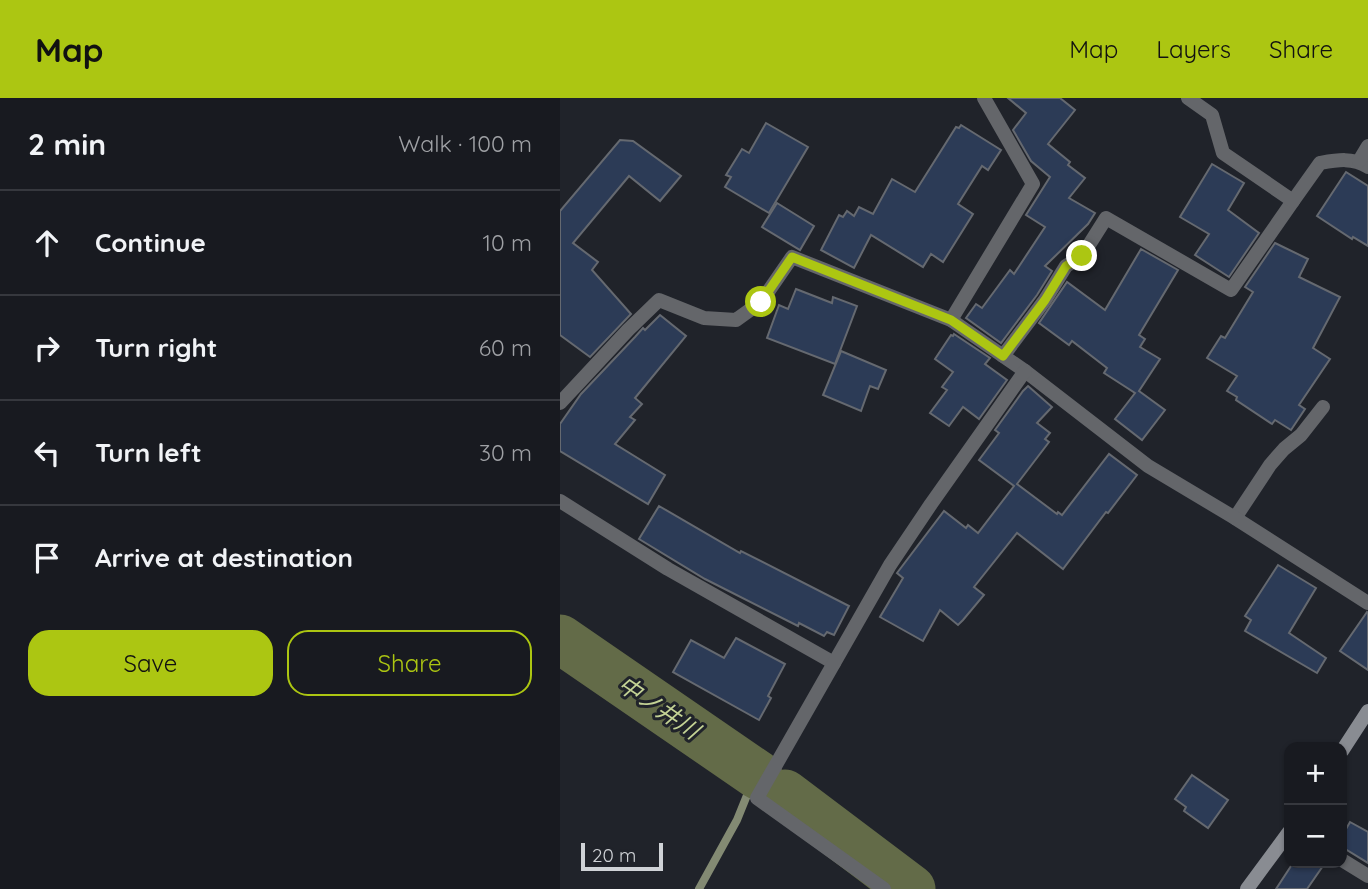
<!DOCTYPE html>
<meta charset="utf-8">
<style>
body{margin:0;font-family:Quicksand,"Noto Sans JP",sans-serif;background:#212329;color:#f1f3f6}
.controls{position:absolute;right:21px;bottom:21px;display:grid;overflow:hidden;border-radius:14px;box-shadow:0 2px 5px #0004}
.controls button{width:63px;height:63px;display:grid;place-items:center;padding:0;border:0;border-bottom:2px solid #36383e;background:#181a20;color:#f1f3f6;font:35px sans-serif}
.scale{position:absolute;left:21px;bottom:18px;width:82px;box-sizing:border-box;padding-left:7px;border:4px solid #cfd2d6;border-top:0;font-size:19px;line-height:24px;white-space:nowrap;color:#cfd2d6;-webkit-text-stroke:5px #20232a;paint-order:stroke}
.stop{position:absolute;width:21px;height:21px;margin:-16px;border:5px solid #acc612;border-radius:50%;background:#fff}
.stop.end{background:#acc612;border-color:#fff;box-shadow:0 2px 7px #0008}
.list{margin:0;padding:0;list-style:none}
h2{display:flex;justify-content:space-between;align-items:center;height:91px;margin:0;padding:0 28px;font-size:30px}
h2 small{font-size:23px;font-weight:400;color:#9fa1a5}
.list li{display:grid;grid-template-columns:46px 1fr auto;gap:21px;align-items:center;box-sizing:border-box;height:105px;padding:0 28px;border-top:2px solid #36383e}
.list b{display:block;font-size:26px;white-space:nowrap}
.list em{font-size:23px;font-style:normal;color:#9fa1a5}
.actions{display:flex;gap:14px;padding:21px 28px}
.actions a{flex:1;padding:16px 0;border:2px solid #acc612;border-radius:21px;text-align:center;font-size:24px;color:#acc612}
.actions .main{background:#acc612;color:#111}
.icon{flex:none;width:38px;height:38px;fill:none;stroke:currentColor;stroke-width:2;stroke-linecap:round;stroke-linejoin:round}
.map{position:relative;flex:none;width:808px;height:791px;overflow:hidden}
header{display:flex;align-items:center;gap:42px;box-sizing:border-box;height:98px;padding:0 35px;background:#acc612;color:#111}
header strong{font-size:33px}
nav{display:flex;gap:38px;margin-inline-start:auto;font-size:24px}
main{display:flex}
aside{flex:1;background:#181a20}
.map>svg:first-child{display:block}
</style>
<header>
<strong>Map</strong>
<nav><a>Map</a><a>Layers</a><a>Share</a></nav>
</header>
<main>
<aside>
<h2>2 min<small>Walk · 100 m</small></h2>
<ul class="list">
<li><svg class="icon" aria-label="ahead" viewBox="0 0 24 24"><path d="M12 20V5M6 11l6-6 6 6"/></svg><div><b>Continue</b></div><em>10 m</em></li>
<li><svg class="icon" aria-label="right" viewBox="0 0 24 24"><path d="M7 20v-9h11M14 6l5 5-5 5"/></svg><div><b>Turn right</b></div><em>60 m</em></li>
<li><svg class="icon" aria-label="left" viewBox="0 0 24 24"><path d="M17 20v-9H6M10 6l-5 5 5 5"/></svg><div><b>Turn left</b></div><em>30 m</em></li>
<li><svg class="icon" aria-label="arrive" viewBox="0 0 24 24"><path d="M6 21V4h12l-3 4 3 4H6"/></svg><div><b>Arrive at destination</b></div></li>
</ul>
<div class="actions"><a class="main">Save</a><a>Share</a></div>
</aside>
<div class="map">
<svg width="808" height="791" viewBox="0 0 808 791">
<rect width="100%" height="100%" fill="#20232a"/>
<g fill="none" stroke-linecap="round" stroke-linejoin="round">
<!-- stream -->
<path stroke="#838a73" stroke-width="8" d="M139,791L177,722L196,675"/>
<!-- river -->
<g stroke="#636b48" stroke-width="49">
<path d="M0,541L198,677"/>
<path d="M225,696L351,791"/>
</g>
</g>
<!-- building -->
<g fill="#2c3b56" stroke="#656970" stroke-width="2">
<path d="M448,0H500L515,12L488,46L510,64L508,67L525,80L509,100L535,115L528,126L485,168L492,173L477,197L441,245L406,220L416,206L422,210L450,172L454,176L485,129L466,117L490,79L471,63L453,32L466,15Z"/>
<path d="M206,25L248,49L209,115L165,89L171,79L166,77L182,51L189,55Z"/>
<path d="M401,27L441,52L428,72L422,68L398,106L413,116L383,164L371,156L363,169L311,137L294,170L261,152L279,117L283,119L287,113L294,118L299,109L313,116L332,81L355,94L396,29L399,30Z"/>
<path d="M60,42L73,43L121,78L100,103L69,78L13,145L38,164L32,172L71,216L30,259L0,237V113Z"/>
<path d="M652,66L684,85L668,112L699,135L669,179L635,157L649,136L620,119Z"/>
<path d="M786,74L808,88V148L793,139L792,141L757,118Z"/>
<path d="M217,105L254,128L240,152L202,129Z"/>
<path d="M715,145L748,161L739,179L780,199L753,250L770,261L739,307L745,311L731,332L715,322L712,326L676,302L677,299L667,293L677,278L647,260L661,238L665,240L693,194L685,189Z"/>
<path d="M581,151L618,172L579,237L585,241L580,249L600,261L579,293L605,312L582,342L555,321L575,295L544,275L547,270L512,243L509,247L479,225L507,184L545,212Z"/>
<path d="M236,191L272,205L273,199L297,208L275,266L207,240L219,207L228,211Z"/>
<path d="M100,217L126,238L75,300L82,306L70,319L75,322L55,346L105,377L88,406L0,353V326L21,296L75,239L83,230L85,232Z"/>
<path d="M394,236L430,260L425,266L447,282L419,321L403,309L389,328L370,315L387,292L382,289L393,274L375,261L391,237L393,238Z"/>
<path d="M281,253L326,272L318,291L310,288L301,313L263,297Z"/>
<path d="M468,288L492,309L477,325L490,335L485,341L489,344L457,386L497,416L498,414L502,417L549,356L577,377L548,415L546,414L503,471L457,435L414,489L424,497L403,522L398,527L380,512L363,543L320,519L343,480L337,475L384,413L406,430L408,427L418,435L454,388L419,362L439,335L435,332L463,293Z"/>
<path d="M99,408L180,455L181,453L289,508L274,537L267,534L264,538L239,525L238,528L145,481L79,441Z"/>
<path d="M718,467L756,490L729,535L766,560L757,575L685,533L691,522L685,518Z"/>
<path d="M807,514L808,515V572L780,553Z"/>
<path d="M176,540L225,566L208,598L211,600L199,622L113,574L131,542L164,560Z"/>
<path d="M632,677L668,702L648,730L624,713L626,709L615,701Z"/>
<path d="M790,724L808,734V765L782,749V738Z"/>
<path d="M733,765H765L747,791H716Z"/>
</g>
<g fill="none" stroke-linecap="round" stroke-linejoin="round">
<!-- lane -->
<g stroke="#64666a" stroke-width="14">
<path d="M443,258L485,202L506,168L522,158L546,120L671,192L733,103"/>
<path d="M675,420L710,367L724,351L741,337L763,309"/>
<path d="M782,762L808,778"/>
</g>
<!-- street -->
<g stroke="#64666a" stroke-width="14">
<path d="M628,0L652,17L663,55L733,103L760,65C777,62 793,59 808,69"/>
<path d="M799,63L808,48"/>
<path d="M391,222L473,86L424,0"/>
<path d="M0,305L68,232L99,202L144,220L176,222L201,204L232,159L391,222L465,273L588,368L675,420L808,505"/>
<path d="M0,403L108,471L274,565"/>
<path d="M324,791L197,700L330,467L371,406L465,273"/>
</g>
<!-- secondary -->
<g stroke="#898c92" stroke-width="14">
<path d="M782,653L808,613"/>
<path d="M687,791L729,734"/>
</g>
</g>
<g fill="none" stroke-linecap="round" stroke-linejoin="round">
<!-- route -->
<path stroke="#acc612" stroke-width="9" d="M201,204L232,159L391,222L443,258L485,202L506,168L522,158"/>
</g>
<g text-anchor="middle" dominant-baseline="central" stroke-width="6" stroke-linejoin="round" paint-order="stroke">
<!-- water labels -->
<g font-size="23" font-style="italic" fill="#c4d395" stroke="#20232a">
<text transform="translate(99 609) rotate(34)">中ノ井川</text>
</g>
</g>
</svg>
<div class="controls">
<button>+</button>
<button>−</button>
</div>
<div class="scale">20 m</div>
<div class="stop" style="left:201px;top:204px"></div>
<div class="stop end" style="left:522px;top:158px"></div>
</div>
</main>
